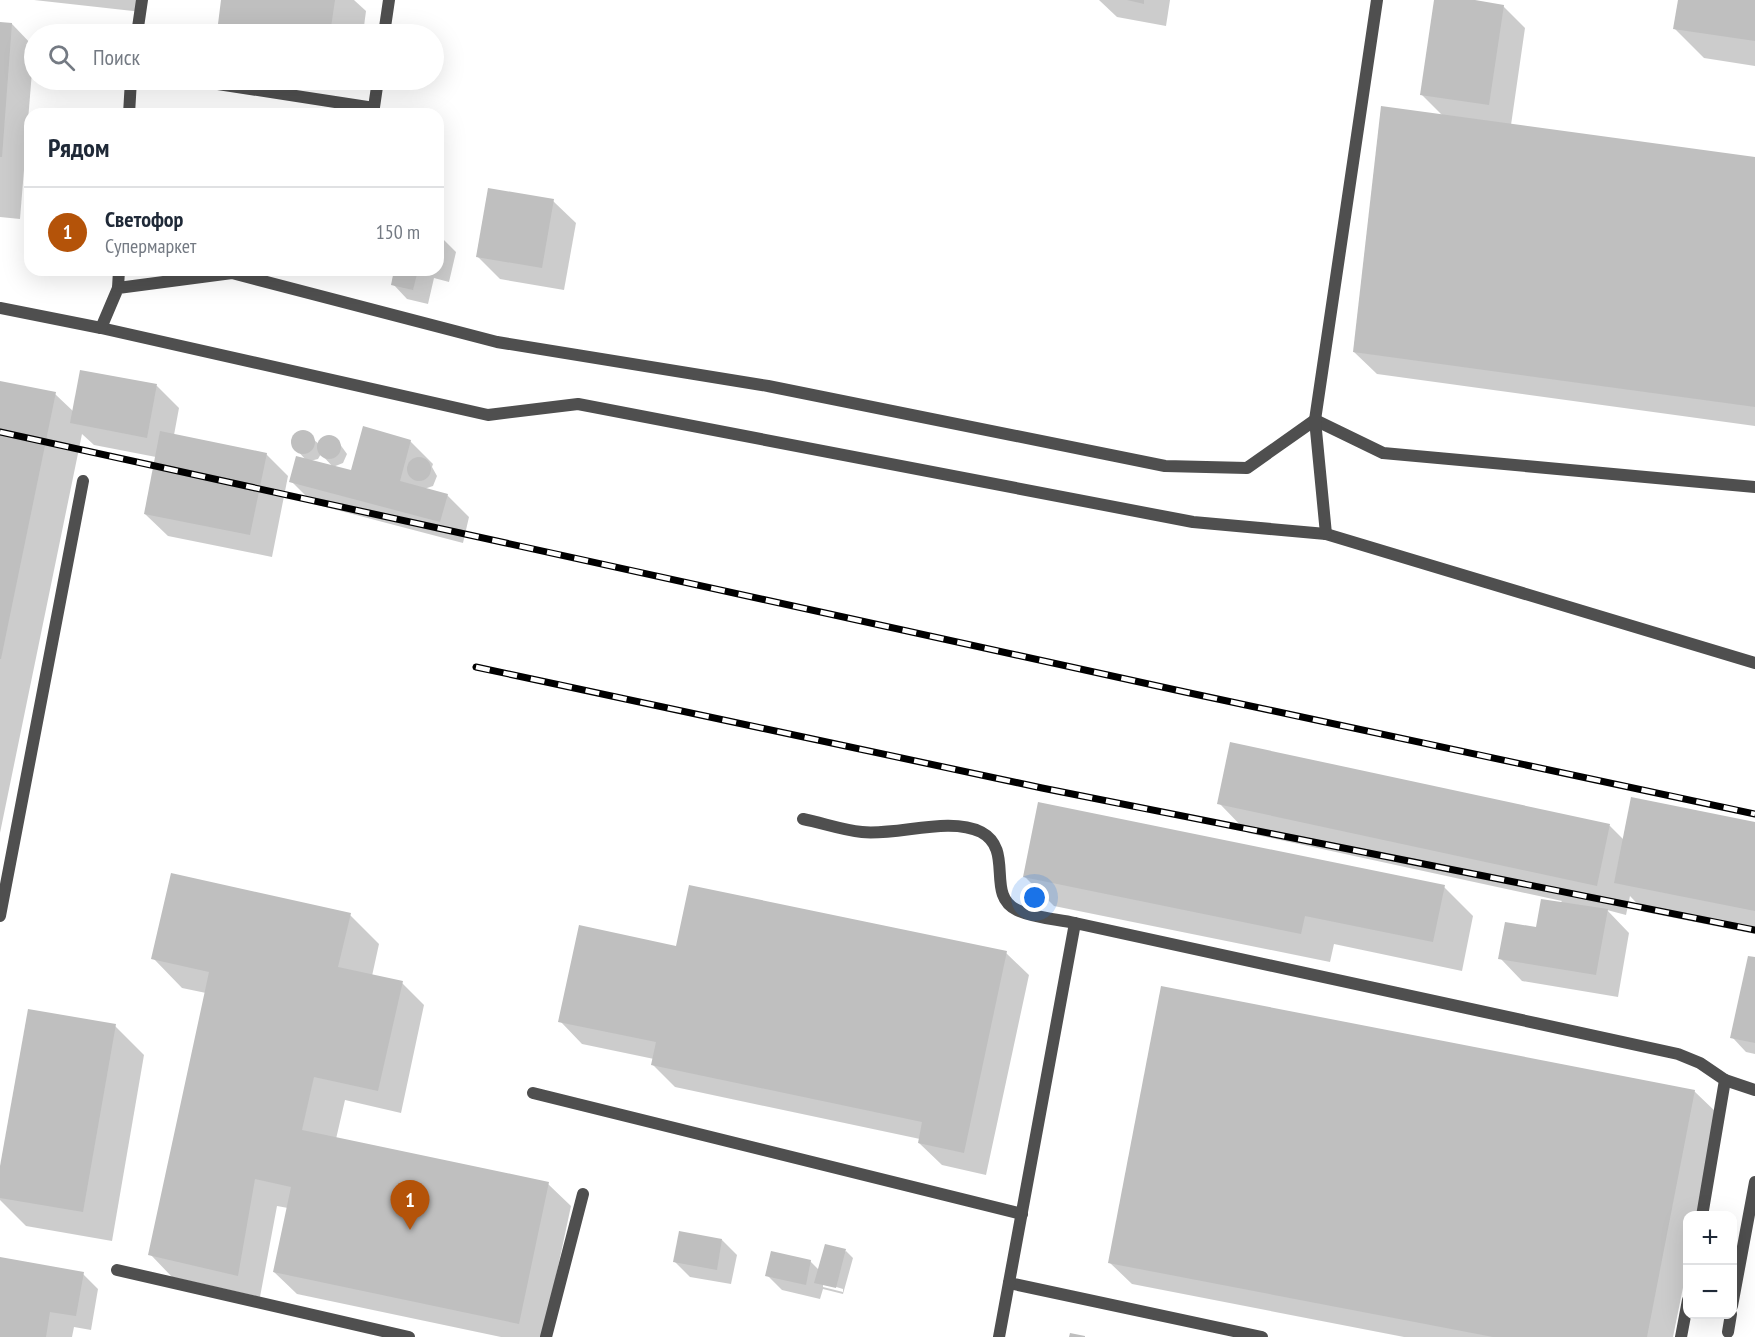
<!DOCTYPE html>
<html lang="ru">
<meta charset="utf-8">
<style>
body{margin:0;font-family:"PT Sans Narrow",sans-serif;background:#f6f6f7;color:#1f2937}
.controls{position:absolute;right:18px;bottom:18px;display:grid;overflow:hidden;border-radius:12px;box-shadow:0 6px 24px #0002}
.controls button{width:54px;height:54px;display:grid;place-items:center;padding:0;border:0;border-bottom:2px solid #e0e1e3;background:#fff;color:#1f2937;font:30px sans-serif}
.you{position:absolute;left:1035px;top:898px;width:21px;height:21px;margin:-15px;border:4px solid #fff;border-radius:50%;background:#1a73e8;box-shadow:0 0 0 9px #1a73e833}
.badge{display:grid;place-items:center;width:39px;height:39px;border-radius:50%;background:#b45309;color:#fff;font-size:20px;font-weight:700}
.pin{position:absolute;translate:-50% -50px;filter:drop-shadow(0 2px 3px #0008)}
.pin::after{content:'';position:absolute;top:32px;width:21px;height:18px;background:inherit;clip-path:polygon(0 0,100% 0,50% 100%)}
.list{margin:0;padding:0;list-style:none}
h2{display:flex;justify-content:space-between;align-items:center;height:78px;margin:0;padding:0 24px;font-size:26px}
h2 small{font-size:20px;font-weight:400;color:#747a83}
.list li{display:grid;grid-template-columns:39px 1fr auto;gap:18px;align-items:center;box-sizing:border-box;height:90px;padding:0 24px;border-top:2px solid #e0e1e3}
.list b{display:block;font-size:22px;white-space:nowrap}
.list p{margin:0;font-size:20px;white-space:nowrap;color:#747a83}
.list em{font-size:20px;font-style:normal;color:#747a83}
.icon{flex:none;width:33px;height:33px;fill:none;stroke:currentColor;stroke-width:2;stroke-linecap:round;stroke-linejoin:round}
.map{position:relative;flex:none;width:1755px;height:1337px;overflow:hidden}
.search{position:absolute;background:#fff;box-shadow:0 6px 24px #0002;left:24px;top:24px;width:420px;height:66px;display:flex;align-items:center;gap:15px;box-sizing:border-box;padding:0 21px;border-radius:33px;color:#747a83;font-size:22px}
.panel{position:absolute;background:#fff;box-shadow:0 6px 24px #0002;left:24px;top:108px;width:420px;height:168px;border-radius:18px}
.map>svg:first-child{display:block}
</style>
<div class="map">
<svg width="1755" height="1337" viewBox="0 0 1755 1337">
<rect width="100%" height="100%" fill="#fff"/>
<!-- shadow -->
<g fill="#0003" fill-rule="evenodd">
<path d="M34,0H144L142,12Z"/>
<path d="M223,0H354L366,11L363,34H231L220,23Z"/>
<path d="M1099,0H1170L1166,26L1117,17Z"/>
<path d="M1435,0H1465L1503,6L1525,28L1511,125L1755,159V426L1377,374L1354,352L1443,116L1421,94Z"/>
<path d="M1679,0H1755V66L1704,58L1675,29Z"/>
<path d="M0,23L12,24L34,47L20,219L0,217Z"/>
<path d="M553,201L576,223L564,290L500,279L478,257Z"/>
<path d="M438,236L441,237L456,252L449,282L434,278L428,304L407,299L393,284L396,270H438Z"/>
<path d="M81,371L157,386L179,408L174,435L266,454L288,476L272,557L168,536L145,514L156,457L94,445L82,434L0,833V382L55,394L74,412Z"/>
<path d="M304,432L319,444L326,437L337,440L347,454L343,463L333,467L321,454L318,459L310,461L353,472L410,441L433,464L432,467L437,476L433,486L424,489L447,495L469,517L463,543L314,504L291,481L306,460L295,448L293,442L295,436Z"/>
<path d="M1219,803L1610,826L1624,840L1755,824V934L1645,912L1630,896L1626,915L1607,910L1629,933L1618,997L1522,981L1500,958L1538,928L1562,901L1248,833Z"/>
<path d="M1025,877L1444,887L1473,916L1462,971L1334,944L1330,962L1054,906Z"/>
<path d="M350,915L379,944L372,976L402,983L424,1005L401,1113L345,1100L336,1139L548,1184L571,1206L543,1337H501L297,1294L274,1272L288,1208L277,1206L260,1297L172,1277L150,1254L206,993L182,988L153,958Z"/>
<path d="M678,947L1006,953L1029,975L986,1175L942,1165L919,1143L920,1139L675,1087L653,1065L654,1059L582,1044L560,1021Z"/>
<path d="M1755,959V1054L1746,1052L1732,1037Z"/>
<path d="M115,1026L144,1055L112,1241L26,1226L0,1200V1175Z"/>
<path d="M1694,1091L1717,1113L1697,1216H1688V1263L1673,1337H1404L1132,1284L1109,1262Z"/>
<path d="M722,1240L737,1255L731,1284L690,1277L675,1262Z"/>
<path d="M846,1251L853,1258L843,1294L823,1289L820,1299L782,1290L767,1275L810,1261L819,1270ZM823,1283L843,1289V1292L823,1287Z"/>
<path d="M0,1259L83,1274L98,1289L91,1330L74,1327L72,1337H0Z"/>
</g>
<!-- building -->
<g fill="#bfbfbf">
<path d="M221,0H335L330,34H306L218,24Z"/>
<path d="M1127,0H1144V4Z"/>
<path d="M1434,0H1475L1504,5L1489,105L1420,95Z"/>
<path d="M1678,0H1755V41L1673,29Z"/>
<path d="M0,22L12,23L2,157H0Z"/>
<path d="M1381,106L1755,157V407L1353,352Z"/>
<path d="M488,188L554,199L542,268L476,257Z"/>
<path d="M394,270H418L413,290L391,285Z"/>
<path d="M80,370L157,384L147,438L70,423Z"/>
<path d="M0,381L56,392L1,659H0Z"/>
<path d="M363,426L411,440L400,481L448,494L440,522L289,482L296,456L351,470Z"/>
<circle cx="303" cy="442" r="12"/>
<path d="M160,431L267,453L250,535L144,514Z"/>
<circle cx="329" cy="447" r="12"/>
<circle cx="419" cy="469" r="12"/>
<path d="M1230,742L1610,824L1597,886L1217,804Z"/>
<path d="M1631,797L1755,822V911L1614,883Z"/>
<path d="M1038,802L1445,885L1433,942L1305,916L1301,934L1023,877Z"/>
<path d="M171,873L351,913L338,967L403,981L378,1091L314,1077L302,1130L549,1182L519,1324L273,1272L291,1187L255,1179L238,1276L148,1255L209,972L151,959Z"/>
<path d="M689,885L1007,951L964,1153L918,1143L922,1122L651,1065L656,1042L558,1022L579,925L676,946Z"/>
<path d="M1541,899L1608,909L1596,975L1498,959L1505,922L1536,927Z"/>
<path d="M1748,956L1755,957V1043L1730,1038Z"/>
<path d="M1161,986L1695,1090L1647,1337H1493L1108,1263Z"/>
<path d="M28,1009L116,1024L83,1212L0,1198V1166Z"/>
<path d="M679,1231L722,1239L717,1270L673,1262Z"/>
<path d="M825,1244L846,1249L836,1288L814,1283Z"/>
<path d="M771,1251L811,1260L806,1285L765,1276Z"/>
<path d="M0,1257L84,1272L76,1316L50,1312L46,1337H0Z"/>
<path d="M1070,1333L1085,1336V1337H1069Z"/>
</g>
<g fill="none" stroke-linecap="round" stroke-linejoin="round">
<!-- service -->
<g stroke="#4f4f4f" stroke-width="12">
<path d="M137,34L142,0"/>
<path d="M384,34L389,0"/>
<path d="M192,80L374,108"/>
<path d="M129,114L131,80"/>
<path d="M373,114L378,80"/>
<path d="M118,288L119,270"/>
<path d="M0,308L101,328L488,415L578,404L1193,522L1326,534L1755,663"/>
<path d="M101,328L118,288L232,273L497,342L768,386L1165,466L1247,468L1315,420L1383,453L1755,487"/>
<path d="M1326,534L1315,420L1377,0"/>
<path d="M803,819C823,823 842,830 862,832C897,836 949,816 981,832C1015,850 985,895 1017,910C1034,918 1057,919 1075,923"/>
<path d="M0,916L83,481"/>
<path d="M1725,1080L1755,1090"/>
<path d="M533,1093L1022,1214"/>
<path d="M117,1270L409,1337"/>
<path d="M1009,1283L1262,1337"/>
<path d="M1732,1306L1755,1182"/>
<path d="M1728,1332L1731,1314"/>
<path d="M546,1337L583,1194"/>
<path d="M999,1337L1075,923L1678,1054L1700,1063L1725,1080L1702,1216"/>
<path d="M1681,1337L1688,1300"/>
</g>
<!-- rail casing -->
<g stroke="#000" stroke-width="7">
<g id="rail">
<path d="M0,432L1185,692L1755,814"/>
<path d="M476,667L1042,788L1755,930"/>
</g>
</g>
<!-- rail -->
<use href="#rail" stroke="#fff" stroke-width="4.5" stroke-dasharray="14" stroke-linecap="butt"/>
</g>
</svg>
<div class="controls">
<button>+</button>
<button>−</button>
</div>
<div class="you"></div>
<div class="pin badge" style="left:410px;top:1230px">1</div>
<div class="search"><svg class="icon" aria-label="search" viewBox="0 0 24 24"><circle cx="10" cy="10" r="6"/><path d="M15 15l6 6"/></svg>Поиск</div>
<section class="panel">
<h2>Рядом<small></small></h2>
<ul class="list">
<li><span class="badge">1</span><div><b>Светофор</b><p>Супермаркет</p></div><em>150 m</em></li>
</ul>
</section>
</div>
